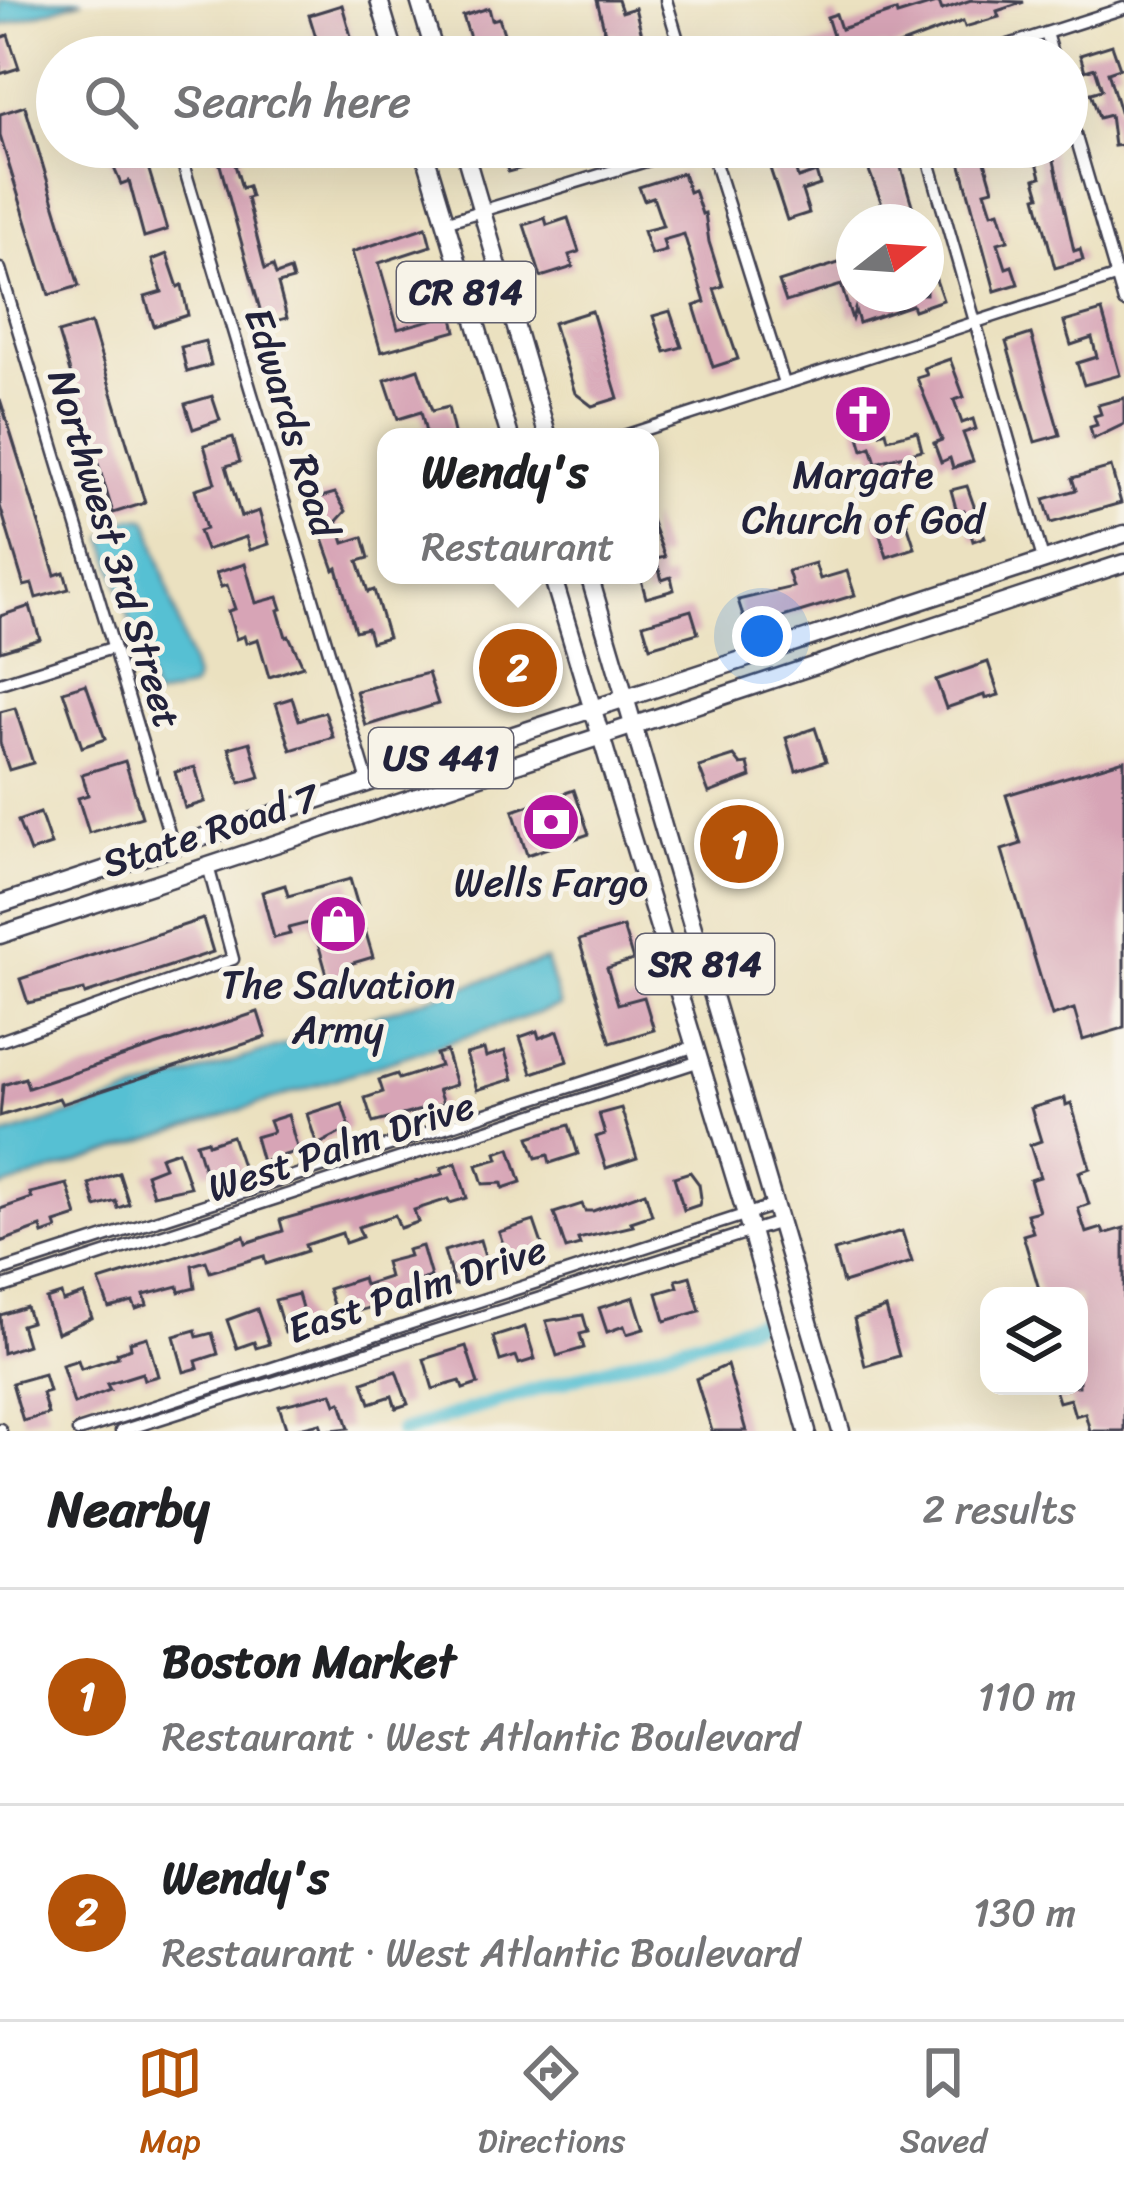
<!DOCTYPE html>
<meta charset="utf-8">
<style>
body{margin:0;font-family:Sriracha,sans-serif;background:#f6f6f6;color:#202124}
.controls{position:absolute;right:36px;bottom:36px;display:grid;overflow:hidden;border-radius:24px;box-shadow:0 12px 48px #0002}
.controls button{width:108px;height:108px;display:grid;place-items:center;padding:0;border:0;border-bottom:3px solid #e0e0e0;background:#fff;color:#202124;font:60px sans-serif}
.compass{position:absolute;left:836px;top:204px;width:108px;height:108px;border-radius:50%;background:#fff;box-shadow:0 12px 48px #0002;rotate:73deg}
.you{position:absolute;left:762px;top:636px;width:42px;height:42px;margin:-30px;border:9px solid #fff;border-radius:50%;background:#1a73e8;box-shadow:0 0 0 18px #1a73e833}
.badge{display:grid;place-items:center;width:78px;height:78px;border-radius:50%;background:#b45309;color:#fff;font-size:39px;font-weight:700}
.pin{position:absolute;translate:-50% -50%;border:6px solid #fff;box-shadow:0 3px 12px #0006}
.popup{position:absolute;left:377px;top:428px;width:282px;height:156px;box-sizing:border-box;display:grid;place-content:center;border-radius:24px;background:#fff;filter:drop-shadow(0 3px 9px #0005);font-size:39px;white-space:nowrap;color:#757577}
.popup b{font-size:45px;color:#202124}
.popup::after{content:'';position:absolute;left:50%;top:100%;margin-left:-24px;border:24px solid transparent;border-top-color:#fff}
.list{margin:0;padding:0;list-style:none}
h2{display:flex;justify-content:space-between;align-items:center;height:156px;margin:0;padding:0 48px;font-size:51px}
h2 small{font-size:39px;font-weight:400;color:#757577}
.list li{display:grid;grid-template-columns:78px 1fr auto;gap:36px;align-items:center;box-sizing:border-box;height:216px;padding:0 48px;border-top:3px solid #e0e0e0}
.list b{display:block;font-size:45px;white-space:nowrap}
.list p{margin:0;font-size:39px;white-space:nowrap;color:#757577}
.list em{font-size:39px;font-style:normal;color:#757577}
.icon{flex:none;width:66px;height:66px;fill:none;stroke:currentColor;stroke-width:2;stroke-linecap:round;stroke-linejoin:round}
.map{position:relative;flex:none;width:1124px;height:1431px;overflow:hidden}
.search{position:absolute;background:#fff;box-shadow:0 12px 48px #0002;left:36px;right:36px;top:36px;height:132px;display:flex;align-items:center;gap:30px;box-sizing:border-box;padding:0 42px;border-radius:66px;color:#757577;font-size:45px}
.sheet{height:588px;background:#fff}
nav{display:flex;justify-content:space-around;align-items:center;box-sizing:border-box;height:168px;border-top:3px solid #e0e0e0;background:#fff;font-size:33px;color:#757577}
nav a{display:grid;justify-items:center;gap:6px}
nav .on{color:#b45309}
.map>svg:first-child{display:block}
</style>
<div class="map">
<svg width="1124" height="1431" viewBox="0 0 1124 1431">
<rect width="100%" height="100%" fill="#f7f3e8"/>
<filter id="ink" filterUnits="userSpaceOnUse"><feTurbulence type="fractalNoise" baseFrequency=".00833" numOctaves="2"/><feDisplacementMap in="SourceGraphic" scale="24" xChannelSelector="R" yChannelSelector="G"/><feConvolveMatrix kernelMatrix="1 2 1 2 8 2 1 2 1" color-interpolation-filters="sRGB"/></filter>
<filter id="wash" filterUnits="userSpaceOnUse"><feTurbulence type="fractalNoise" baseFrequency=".004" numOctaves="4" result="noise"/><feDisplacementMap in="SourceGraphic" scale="48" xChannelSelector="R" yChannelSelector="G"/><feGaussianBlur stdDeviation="2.7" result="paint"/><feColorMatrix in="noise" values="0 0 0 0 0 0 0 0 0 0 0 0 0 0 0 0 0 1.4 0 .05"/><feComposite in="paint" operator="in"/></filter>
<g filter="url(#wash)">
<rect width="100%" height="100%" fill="#ebe1c0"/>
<!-- water -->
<g fill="#57c0d3" stroke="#3c7187" stroke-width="3">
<path d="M0,0H83L0,26Z"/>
<path d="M132,518L146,519L149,523L195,679L192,688L154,698L104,538L120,523Z"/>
<path d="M546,960L560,1006L0,1188V1137Z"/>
</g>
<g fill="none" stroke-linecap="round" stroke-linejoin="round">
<!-- canal -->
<path stroke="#57c0d3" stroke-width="14" d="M401,1431L758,1322"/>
</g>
<g id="blocks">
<!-- building -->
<g fill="#d7a4b6">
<path d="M597,0H618L622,12L635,8L644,42L620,49L616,34L606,37Z"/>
<path d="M971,0L1024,2L997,11L999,17L965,27L963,21L886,50L885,46L846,57H772L768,45L782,41L786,54L834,39L827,17L836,14L841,29L896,11L897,15L939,2L942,10Z"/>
<path d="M342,5L357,57H322L309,15Z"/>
<path d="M489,8L492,20L499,18L509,49L476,57L463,16Z"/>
<path d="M8,35L19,68L0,74V38Z"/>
<path d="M1112,45L1120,68L1108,72L1124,125V145L1114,146L1110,115L1099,118L1091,93L1102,90L1095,68L1085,71L1080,55Z"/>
<path d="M25,106L79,286L49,295L0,136V114Z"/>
<path d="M105,147H142L167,230L144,237L129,181L121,184Z"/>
<path d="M215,147H237L242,163L235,165L242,188L248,186L251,197L247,198L265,269L273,266L276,275L290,270L293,280L278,284L287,318L264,324Z"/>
<path d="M502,147H554L557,159L508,172Z"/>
<path d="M789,147L798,178L816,172L820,185L802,191L809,213L787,220L765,153Z"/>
<path d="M872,147H895L917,222H889L868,168L877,165Z"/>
<path d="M956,147H989L992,156L984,158L993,189L985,191L992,213L999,211L1008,240L998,243L1006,268L1012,266L1018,284L995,291Z"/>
<path d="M1033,147H1051L1074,251L1080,249L1083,260L1055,268L1036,197L1040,196L1035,179L1041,177Z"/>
<path d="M683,173L689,192L694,190L702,214L705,213L709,242L723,286L714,289L738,359L713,367L694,306L705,302L684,234L663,240L666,251L651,255L643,231L663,226L653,197L644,200L639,187Z"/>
<path d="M545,218L547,225L568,218L579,252L569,255L573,267L541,277L524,225Z"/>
<path d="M426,227L431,246L379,263L398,329L452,314L456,331L381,352L352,252Z"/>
<path d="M167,254L178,287L182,285L188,315L154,326L145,297L162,292L152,260Z"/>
<path d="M854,258V294H926V280L935,277L943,300L914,310L912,305L859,323L855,309L852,319L841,285L786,302L779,282Z"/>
<path d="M592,311L618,398L592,406L575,393L553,323Z"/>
<path d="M670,311L682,347L665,352L653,316Z"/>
<path d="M1102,311L1120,375L1084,385L1077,363L1097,357L1092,338L1071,345L1064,322Z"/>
<path d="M91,323L145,503L113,513L58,333Z"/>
<path d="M1031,334L1060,435L1035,442L1006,342Z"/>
<path d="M205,341L211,365L187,372L181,347Z"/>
<path d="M950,359L964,397L954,400L962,423L973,419L976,429L963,433L973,461L953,468L950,458L941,462L934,443L942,440L917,378L927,375L924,368Z"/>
<path d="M418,369L432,411L448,407L455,437H427L421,412L398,419L385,380Z"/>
<path d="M867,390L880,433L886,431L888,439L917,431L922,450L876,463L871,447L863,450L847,396Z"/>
<path d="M212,396L220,420L193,429L185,404Z"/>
<path d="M1124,398V424L1093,439L1090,427L1097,425L1094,416L1101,414L1098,405Z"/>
<path d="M0,399L55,575L64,572L69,589L36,598L32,584L24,586L0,506Z"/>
<path d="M233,437L240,462L226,466L241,517L259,511L269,544L250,550L246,537L206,550L199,531L206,529L195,489L215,483L204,445Z"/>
<path d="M1111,467L1121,503L1051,523L1044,499L1076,490L1072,478Z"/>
<path d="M967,486L985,537L973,541L964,510L957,512L951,490Z"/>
<path d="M335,493L346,511L337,521L344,543L363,537L369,558L358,561L368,592L374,590L388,637L371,642L367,628L355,631L337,568L334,570L323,539L314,499Z"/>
<path d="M902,508L915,548L887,557L874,517Z"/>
<path d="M650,517L665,557L656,559L662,580L671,577L674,590L646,598L640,576L650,575Z"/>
<path d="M815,563L820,579L847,571L855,595L747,628L738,600L793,587L788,571Z"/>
<path d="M245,564L256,603L278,597L282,609L278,610L286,637L289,636L303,666L269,677L258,639L246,643L244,636L236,639L228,611L235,609L227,585L221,587L216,573Z"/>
<path d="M30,606L40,639L0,651V616Z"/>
<path d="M691,610L698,633L650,647L643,624Z"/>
<path d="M519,636L535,684L513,692L502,653L503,640Z"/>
<path d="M988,662L999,695L985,699L984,695L946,708L936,680Z"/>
<path d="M428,673L438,704L366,726L356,691Z"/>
<path d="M86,684L105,739L82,747L63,691Z"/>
<path d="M292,698L299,720L325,712L333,737L291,750L276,703Z"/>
<path d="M15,708L33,763L9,770L0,743V712Z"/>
<path d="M815,728L826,761L796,771L786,738Z"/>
<path d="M250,742L260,777L240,783L229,748Z"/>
<path d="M734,756L741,765L748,764L751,777L709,793L699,767Z"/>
<path d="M1124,760V1028L1083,1040L1074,1009L1052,1016L1002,850L1021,844L1006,795Z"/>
<path d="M125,761L142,817L89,833L78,798L88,795L82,774Z"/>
<path d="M195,767L205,802L185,808L175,772Z"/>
<path d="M574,790L589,834L527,855L513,811Z"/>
<path d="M40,813L51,845L30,852L18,821Z"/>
<path d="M749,822L760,852L728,864L719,836Z"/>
<path d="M350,879L373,957L346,965L349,976L329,982L312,922L288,928L290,934L274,938L262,892L285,885L288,896Z"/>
<path d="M203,919L213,952L85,994L84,990L28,1003L20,979Z"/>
<path d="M623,927L633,960L607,968L618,1004L644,997L654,1030L611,1043L579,940Z"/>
<path d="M258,1012L266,1037L62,1104L59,1098L0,1116L3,1085L25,1078L28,1088Z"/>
<path d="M537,1031L539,1038L558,1031L568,1061L532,1073L520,1037Z"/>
<path d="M484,1049L486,1057L505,1051L513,1079L477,1090L466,1054Z"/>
<path d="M446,1051L456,1085L438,1090L443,1104L373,1123L365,1098L383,1092L379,1080L397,1074L399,1079L440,1066L436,1054Z"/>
<path d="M1065,1098L1066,1105L1071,1103L1090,1168L1079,1172L1089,1204L1078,1208L1086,1233L1102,1228L1104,1234L1124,1228V1431H1090L1085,1413L1075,1416L1070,1399L1059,1402L1054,1386H1079V1296H1041L1023,1235L1033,1232L1027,1214L1039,1211L1030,1180L1040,1177L1030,1145L1041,1141L1031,1108Z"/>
<path d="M342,1103L350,1128L317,1145L307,1114Z"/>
<path d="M621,1108L637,1158L606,1168L596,1137L605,1134L599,1114Z"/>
<path d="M288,1115L298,1151L262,1162L255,1137L273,1132L269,1121Z"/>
<path d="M569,1125L578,1154L550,1163L548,1155L536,1158L529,1137Z"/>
<path d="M232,1136L243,1169L230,1173L228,1166L205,1173L196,1143L207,1140L208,1144Z"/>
<path d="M510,1148L521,1182L503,1188L502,1183L483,1184L477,1165L498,1159L496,1153Z"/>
<path d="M178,1151L190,1187L153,1195L146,1174L164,1167L160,1157Z"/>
<path d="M456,1163L467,1198L450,1203L448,1199L414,1210L418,1222L400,1228L395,1215L358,1227L362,1237L345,1243L342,1233L305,1245L307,1251L266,1264L264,1256L210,1272L206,1261L192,1265L195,1288L179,1292L178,1286L144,1295L147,1305L136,1309L133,1302L109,1308L99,1281L244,1236L246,1243L283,1231L280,1220L443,1174L441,1168Z"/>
<path d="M690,1172L699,1184L701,1198L699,1205L684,1210L674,1177Z"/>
<path d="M119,1173L129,1204L118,1208L116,1201L96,1207L89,1184Z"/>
<path d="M67,1184L77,1216L55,1223L57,1229L43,1234L41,1227L0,1242V1209L32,1198L30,1193Z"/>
<path d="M645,1192L652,1215L631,1222L633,1226L578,1239L580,1245L566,1249L554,1213L582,1204L585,1211H593Z"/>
<path d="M534,1221L546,1256L511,1267L499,1232Z"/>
<path d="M902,1231L912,1262L843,1283L834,1251Z"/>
<path d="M480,1240L488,1267L466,1274L468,1281L454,1285L444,1251Z"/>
<path d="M422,1246L431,1277L408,1284L411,1296L337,1317L328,1289L362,1278L364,1285L389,1277L385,1262L409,1256L407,1250Z"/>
<path d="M690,1276L700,1311L665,1321L657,1293L678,1287L676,1280Z"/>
<path d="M61,1294L63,1301L84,1294L92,1318L57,1333L46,1299Z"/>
<path d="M298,1294L309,1332L285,1333L275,1300Z"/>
<path d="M634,1297L644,1329L627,1334L624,1326L607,1332L599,1308Z"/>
<path d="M26,1307L31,1322L21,1325L27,1345L3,1353L0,1315Z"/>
<path d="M886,1308L899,1356L865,1366L854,1319Z"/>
<path d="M257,1309L269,1344L256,1348L254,1342L237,1348L227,1320Z"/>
<path d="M583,1315L588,1332L580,1334L584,1348L557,1356L546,1321Z"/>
<path d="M525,1327L535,1359L519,1364L516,1356L500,1361L493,1337Z"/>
<path d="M195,1330L197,1337L212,1333L218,1354L196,1361L198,1368L184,1372L174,1336Z"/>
<path d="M147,1337L158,1376L144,1380L142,1373L107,1384L110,1390L74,1404L62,1365L78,1360L81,1369L118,1357L117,1353L131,1348L130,1342Z"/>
<path d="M466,1346L478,1384L463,1389L460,1381L433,1389L424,1359Z"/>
<path d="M727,1365L746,1431H712L696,1379Z"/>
<path d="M396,1371L408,1404L396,1408L392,1396L370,1403L363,1382Z"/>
<path d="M44,1374L49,1391L42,1393L48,1414L23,1421L12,1383Z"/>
<path d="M332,1393L336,1404L341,1402L349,1428L323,1431L320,1423L287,1431L279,1406Z"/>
</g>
</g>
</g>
<g filter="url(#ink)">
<use href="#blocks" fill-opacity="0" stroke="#403f4f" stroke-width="3"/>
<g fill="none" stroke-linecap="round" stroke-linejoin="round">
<!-- street casing -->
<g stroke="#403f4f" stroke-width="15">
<g id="street">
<path d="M666,0L683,57"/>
<path d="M1046,33L1053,57"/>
<path d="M971,57L1124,8"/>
<path d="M1067,106L1124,302"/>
<path d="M178,147L368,782"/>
<path d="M710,147L784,383"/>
<path d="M925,147L1043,559"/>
<path d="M445,222L692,147"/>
<path d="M0,269L173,846"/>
<path d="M621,437L1124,274"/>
<path d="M0,683L112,648"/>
<path d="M0,1041L233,959L208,866"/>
<path d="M0,1271L696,1046"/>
<path d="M0,1288L700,1061"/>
<path d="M0,1429L1,1431"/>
<path d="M78,1431L775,1205"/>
<path d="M121,1431L780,1222"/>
</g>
</g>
<!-- primary casing -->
<g stroke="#403f4f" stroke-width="21">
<g id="primary">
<path d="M379,0L396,57"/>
<path d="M419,0L436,57"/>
<path d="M423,147L510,437"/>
<path d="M463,147L548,437"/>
<path d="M552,575L751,1231L807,1431"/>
<path d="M589,575L841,1431"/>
<path d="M0,904L1124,534"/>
<path d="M0,935L1124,563"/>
</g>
</g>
<!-- street -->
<use href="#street" stroke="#fff" stroke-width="10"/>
<!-- primary -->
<use href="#primary" stroke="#fff" stroke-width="16"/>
</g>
</g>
<!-- icons -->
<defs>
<g id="church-disc" transform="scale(3)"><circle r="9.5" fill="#b5179e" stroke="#f7f3e8"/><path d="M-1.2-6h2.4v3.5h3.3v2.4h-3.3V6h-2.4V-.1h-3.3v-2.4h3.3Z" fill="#fff"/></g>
<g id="bank-disc" transform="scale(3)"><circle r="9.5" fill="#b5179e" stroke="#f7f3e8"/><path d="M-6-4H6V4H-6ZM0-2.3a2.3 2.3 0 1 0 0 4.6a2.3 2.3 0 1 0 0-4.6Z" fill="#fff"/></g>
<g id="shop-disc" transform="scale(3)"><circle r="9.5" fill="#b5179e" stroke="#f7f3e8"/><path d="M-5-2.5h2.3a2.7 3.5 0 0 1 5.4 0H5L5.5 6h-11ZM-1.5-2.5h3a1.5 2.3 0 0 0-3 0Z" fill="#fff"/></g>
</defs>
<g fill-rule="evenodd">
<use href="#church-disc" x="863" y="414"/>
<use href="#bank-disc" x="551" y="822"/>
<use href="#shop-disc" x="338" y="924"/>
</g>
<g text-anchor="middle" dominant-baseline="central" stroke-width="10" stroke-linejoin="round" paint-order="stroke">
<!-- shield labels -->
<g fill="#f7f3e8" stroke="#62616f" stroke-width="3">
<rect x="397" y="262" width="138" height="60" rx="9"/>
<rect x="369" y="728" width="144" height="60" rx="9"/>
<rect x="636" y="934" width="138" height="60" rx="9"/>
</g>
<g font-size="36" font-weight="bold" fill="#22223b">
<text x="466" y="292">CR 814</text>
<text x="441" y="758">US 441</text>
<text x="705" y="964">SR 814</text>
</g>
<!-- street labels -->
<g font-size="39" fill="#22223b" stroke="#f7f3e8">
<text transform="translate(292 422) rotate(73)">Edwards Road</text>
<text transform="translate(115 549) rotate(73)">Northwest 3rd Street</text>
<text transform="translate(210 830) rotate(-18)">State Road 7</text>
<text transform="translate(341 1146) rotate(-18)">West Palm Drive</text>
<text transform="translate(417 1289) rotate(-18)">East Palm Drive</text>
</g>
<!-- poi labels -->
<g font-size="39" fill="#22223b" stroke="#f7f3e8">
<text x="863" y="474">Margate<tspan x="863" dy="45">Church of God</tspan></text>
<text x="551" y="882">Wells Fargo</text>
<text x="338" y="984">The Salvation<tspan x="338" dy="45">Army</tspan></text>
</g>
</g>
</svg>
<div class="controls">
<button><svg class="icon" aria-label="layers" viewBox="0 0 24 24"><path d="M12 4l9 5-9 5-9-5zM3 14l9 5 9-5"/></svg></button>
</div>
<svg class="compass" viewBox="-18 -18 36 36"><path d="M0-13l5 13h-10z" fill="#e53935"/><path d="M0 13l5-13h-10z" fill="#757577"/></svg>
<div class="you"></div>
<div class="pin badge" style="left:739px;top:844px">1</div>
<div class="pin badge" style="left:518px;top:668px">2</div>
<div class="popup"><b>Wendy's</b>Restaurant</div>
<div class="search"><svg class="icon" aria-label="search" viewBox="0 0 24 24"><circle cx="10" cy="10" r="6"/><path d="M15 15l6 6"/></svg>Search here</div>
</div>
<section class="sheet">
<h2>Nearby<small>2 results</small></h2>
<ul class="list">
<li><span class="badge">1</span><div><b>Boston Market</b><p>Restaurant · West Atlantic Boulevard</p></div><em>110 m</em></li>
<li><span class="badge">2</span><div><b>Wendy's</b><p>Restaurant · West Atlantic Boulevard</p></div><em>130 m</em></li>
</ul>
</section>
<nav>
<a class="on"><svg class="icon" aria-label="map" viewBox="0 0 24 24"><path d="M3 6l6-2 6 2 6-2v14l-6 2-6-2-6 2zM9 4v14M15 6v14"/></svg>Map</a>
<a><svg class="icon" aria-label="directions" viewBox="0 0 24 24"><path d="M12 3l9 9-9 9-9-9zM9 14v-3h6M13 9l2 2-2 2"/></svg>Directions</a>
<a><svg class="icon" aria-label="saved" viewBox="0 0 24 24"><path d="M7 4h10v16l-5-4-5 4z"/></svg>Saved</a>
</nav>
